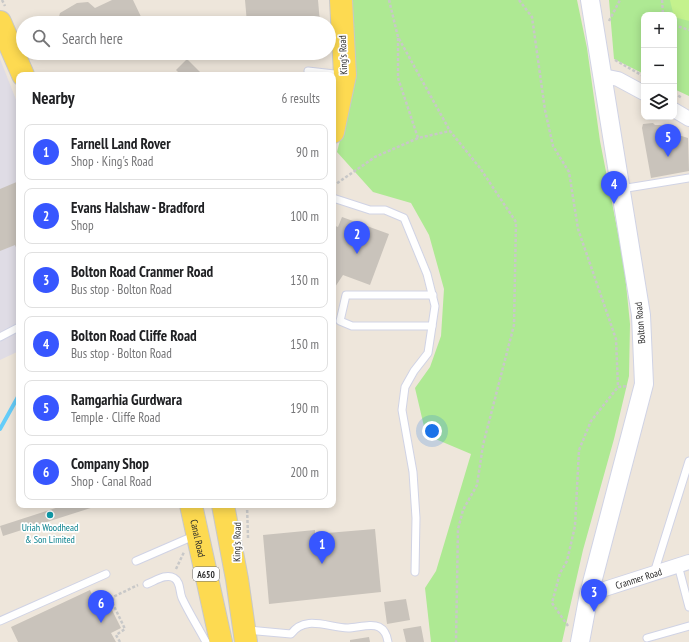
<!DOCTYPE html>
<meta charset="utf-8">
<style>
body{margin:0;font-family:"PT Sans Narrow",sans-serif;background:#f6f6f6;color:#202124}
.controls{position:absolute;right:12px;top:12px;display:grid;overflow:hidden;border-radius:8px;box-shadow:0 2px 10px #0003}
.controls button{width:36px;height:36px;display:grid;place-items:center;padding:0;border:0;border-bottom:1px solid #e0e0e0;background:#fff;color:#202124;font:20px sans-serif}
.you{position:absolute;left:432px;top:431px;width:14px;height:14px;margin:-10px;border:3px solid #fff;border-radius:50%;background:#1a73e8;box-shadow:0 0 0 6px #1a73e833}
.badge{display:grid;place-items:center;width:26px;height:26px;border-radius:50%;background:#3756ff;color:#fff;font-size:13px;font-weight:700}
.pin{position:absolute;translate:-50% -33px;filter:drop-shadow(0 1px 2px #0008)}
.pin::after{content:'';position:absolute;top:21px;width:14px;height:12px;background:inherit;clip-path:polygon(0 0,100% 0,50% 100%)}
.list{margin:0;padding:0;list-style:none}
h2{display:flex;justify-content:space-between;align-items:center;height:52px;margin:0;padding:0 16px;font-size:17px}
h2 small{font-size:13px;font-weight:400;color:#757577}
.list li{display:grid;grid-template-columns:26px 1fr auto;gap:12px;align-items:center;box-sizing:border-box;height:56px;margin:0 8px 8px;padding:0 8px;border:1px solid #e0e0e0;border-radius:8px}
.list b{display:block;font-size:15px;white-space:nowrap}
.list p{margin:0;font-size:13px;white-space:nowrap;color:#757577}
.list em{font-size:13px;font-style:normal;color:#757577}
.icon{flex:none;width:22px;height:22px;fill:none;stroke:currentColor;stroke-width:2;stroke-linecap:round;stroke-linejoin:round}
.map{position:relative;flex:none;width:689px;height:642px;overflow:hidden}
.search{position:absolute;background:#fff;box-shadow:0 2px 10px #0003;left:16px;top:16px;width:320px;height:44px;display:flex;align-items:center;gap:10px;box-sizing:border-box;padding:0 14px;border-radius:22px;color:#757577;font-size:15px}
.panel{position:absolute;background:#fff;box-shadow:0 2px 10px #0003;left:16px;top:72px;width:320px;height:436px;border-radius:8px}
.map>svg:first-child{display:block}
</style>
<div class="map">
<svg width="689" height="642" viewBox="0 0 689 642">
<rect width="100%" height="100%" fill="#eee6db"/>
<!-- industrial -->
<path fill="#dfdce5" d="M0,59L19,107V351L0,360Z"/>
<!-- green -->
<g fill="#aee993">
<path d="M350,0H577L587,48L600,141L624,264L630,324L629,376L614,439L583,550L562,642H431L425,588L436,571L471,454L426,435L415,388L430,367L441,336L444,289L429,235L411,203L373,192L337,152L349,104Z"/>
<path d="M609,0H689V96L674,89V15H644V74L614,59Z"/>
</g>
<!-- pitch -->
<path fill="#c4f28d" d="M670,0H689V21L674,17Z"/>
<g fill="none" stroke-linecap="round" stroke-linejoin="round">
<!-- stream -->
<path stroke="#65cdf9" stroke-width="4" d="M0,429L19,395"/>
</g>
<!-- building -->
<g fill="#c9c3bb">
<path d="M112,0H133L144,23H57L60,13L77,3L88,2L95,8Z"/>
<path d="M245,0H318L320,23H247Z"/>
<path d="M104,53H120L107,59Z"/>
<path d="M187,59L203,75H181L176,70Z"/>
<path d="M653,123L655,125H661L665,127L666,132L671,131L672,133L688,138L689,171L651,178L642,128L643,124Z"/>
<path d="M19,181V255L15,245L0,251V189Z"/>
<path d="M342,217L389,234L370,285L343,275L333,290V225L338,227Z"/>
<path d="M65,505H100L3,536L0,526Z"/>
<path d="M375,529L381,592L269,604L263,535L315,530V534Z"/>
<path d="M90,590L99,609L109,604L121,628L111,633L116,642H18L11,627Z"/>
<path d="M406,599L410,620L387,624L384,602Z"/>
<path d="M421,626L424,642H406L403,629Z"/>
<path d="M369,637L370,642H350V640Z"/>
</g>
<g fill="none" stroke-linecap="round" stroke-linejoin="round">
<!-- service casing -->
<g stroke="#d0d3e5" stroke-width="9">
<g id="service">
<path d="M308,71L343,75"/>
<path d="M621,189L689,178"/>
<path d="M333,198L370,210H385L404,218L427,274L435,306L428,353L414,371L405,387L402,410L413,472L416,518L415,572"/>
<path d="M432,326H352L340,321L346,295H433"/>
<path d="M0,337L19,327"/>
<path d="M136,561L196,535"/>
<path d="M678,565L689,607"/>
<path d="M654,573L689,461"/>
<path d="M147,584C155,581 166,573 174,578C181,582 179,591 182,598C189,613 198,627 206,642"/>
<path d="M0,621L106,574"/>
<path d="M247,630L291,634C305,614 329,628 348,628C357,628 371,623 379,627C385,630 387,635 388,642"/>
<path d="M647,638L689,626"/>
</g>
</g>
<!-- minor casing -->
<g stroke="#d0d3e5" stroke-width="16">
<g id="minor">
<path d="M603,76L618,79L644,93"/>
<path d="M674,110L689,119"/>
<path id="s1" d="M589,594L689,562"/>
</g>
</g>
<!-- tertiary casing -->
<g stroke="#d0d3e5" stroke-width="20">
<path id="tertiary" d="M580,642L589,594L644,384L641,315L590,0"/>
</g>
<!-- primary casing -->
<g stroke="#c8c8c8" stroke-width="24">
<g id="primary">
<path d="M0,22L23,75"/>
<path d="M333,132L345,75L341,0"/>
<path id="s2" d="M191,505L221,642"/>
<path d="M223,505L237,579L246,642"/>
</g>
</g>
<!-- path -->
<g stroke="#c8c8c8" stroke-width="2.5" stroke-dasharray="3 2" stroke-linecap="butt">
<path d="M2,0L5,6"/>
<path d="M389,0L398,37L450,131L480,168L516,222L514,325L483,445L477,485L463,510L458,529L456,642"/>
<path d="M519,0L532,17L545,110L553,146L569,172L578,229L616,339L618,387L628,386"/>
<path d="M662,0L663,15"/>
<path d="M609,21L620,0"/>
<path d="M674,25L689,30"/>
<path d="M398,38V78L418,138"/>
<path d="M615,60L643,76"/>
<path d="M674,93L682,98"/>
<path d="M333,186L375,157L418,138L450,131"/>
<path d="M247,505L248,538"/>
<path d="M176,569L184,552"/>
<path d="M568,626L552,603L560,573L567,561L575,526L579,450L591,421L618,387"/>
<path d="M120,642L116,635L125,629L113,604V597L138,585"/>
</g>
<!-- service -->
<use href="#service" stroke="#fff" stroke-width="7"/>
<!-- minor -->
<use href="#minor" stroke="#fff" stroke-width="14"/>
<!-- tertiary -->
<use href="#tertiary" stroke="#fff" stroke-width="18"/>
<!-- primary -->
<use href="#primary" stroke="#fdda51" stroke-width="22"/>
</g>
<!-- markers -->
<circle fill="#0f9aa8" stroke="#fff" stroke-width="1.5" cx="50" cy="515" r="4"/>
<g text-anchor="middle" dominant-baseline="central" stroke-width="3.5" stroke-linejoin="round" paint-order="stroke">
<!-- shield labels -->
<rect fill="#fff" stroke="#6a6a6a" stroke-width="1" x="193" y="567" width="26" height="14" rx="3"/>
<g font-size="9" font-weight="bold" fill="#2a2a2a">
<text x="206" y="574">A650</text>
</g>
<!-- street labels -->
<g font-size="10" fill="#2a2a2a" stroke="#fff">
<text transform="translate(343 55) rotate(-92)">King's Road</text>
<text transform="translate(640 323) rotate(-95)">Bolton Road</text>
<text stroke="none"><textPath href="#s2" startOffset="34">Canal Road</textPath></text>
<text transform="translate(237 542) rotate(-89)">King's Road</text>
<text stroke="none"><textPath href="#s1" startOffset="52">Cranmer Road</textPath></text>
</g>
<!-- culture labels -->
<g font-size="10" fill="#0d838f" stroke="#fff">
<text x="50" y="527">Uriah Woodhead<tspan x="50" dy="12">&amp; Son Limited</tspan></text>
</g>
</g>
</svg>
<div class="controls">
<button>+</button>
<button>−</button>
<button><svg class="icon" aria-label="layers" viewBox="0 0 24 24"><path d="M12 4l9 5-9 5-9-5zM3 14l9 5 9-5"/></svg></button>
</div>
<div class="you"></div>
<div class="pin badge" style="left:322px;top:564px">1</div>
<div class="pin badge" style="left:357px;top:254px">2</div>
<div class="pin badge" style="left:594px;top:612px">3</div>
<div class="pin badge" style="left:614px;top:204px">4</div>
<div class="pin badge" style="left:668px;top:157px">5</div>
<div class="pin badge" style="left:101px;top:623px">6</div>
<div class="search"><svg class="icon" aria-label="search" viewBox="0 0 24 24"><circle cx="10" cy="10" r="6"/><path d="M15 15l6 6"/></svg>Search here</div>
<section class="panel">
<h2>Nearby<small>6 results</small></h2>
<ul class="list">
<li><span class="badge">1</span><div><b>Farnell Land Rover</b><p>Shop · King's Road</p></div><em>90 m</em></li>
<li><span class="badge">2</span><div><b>Evans Halshaw - Bradford</b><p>Shop</p></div><em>100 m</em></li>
<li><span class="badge">3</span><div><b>Bolton Road Cranmer Road</b><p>Bus stop · Bolton Road</p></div><em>130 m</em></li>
<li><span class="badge">4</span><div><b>Bolton Road Cliffe Road</b><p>Bus stop · Bolton Road</p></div><em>150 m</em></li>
<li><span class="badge">5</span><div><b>Ramgarhia Gurdwara</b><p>Temple · Cliffe Road</p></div><em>190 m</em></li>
<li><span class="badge">6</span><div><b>Company Shop</b><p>Shop · Canal Road</p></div><em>200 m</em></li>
</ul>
</section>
</div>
